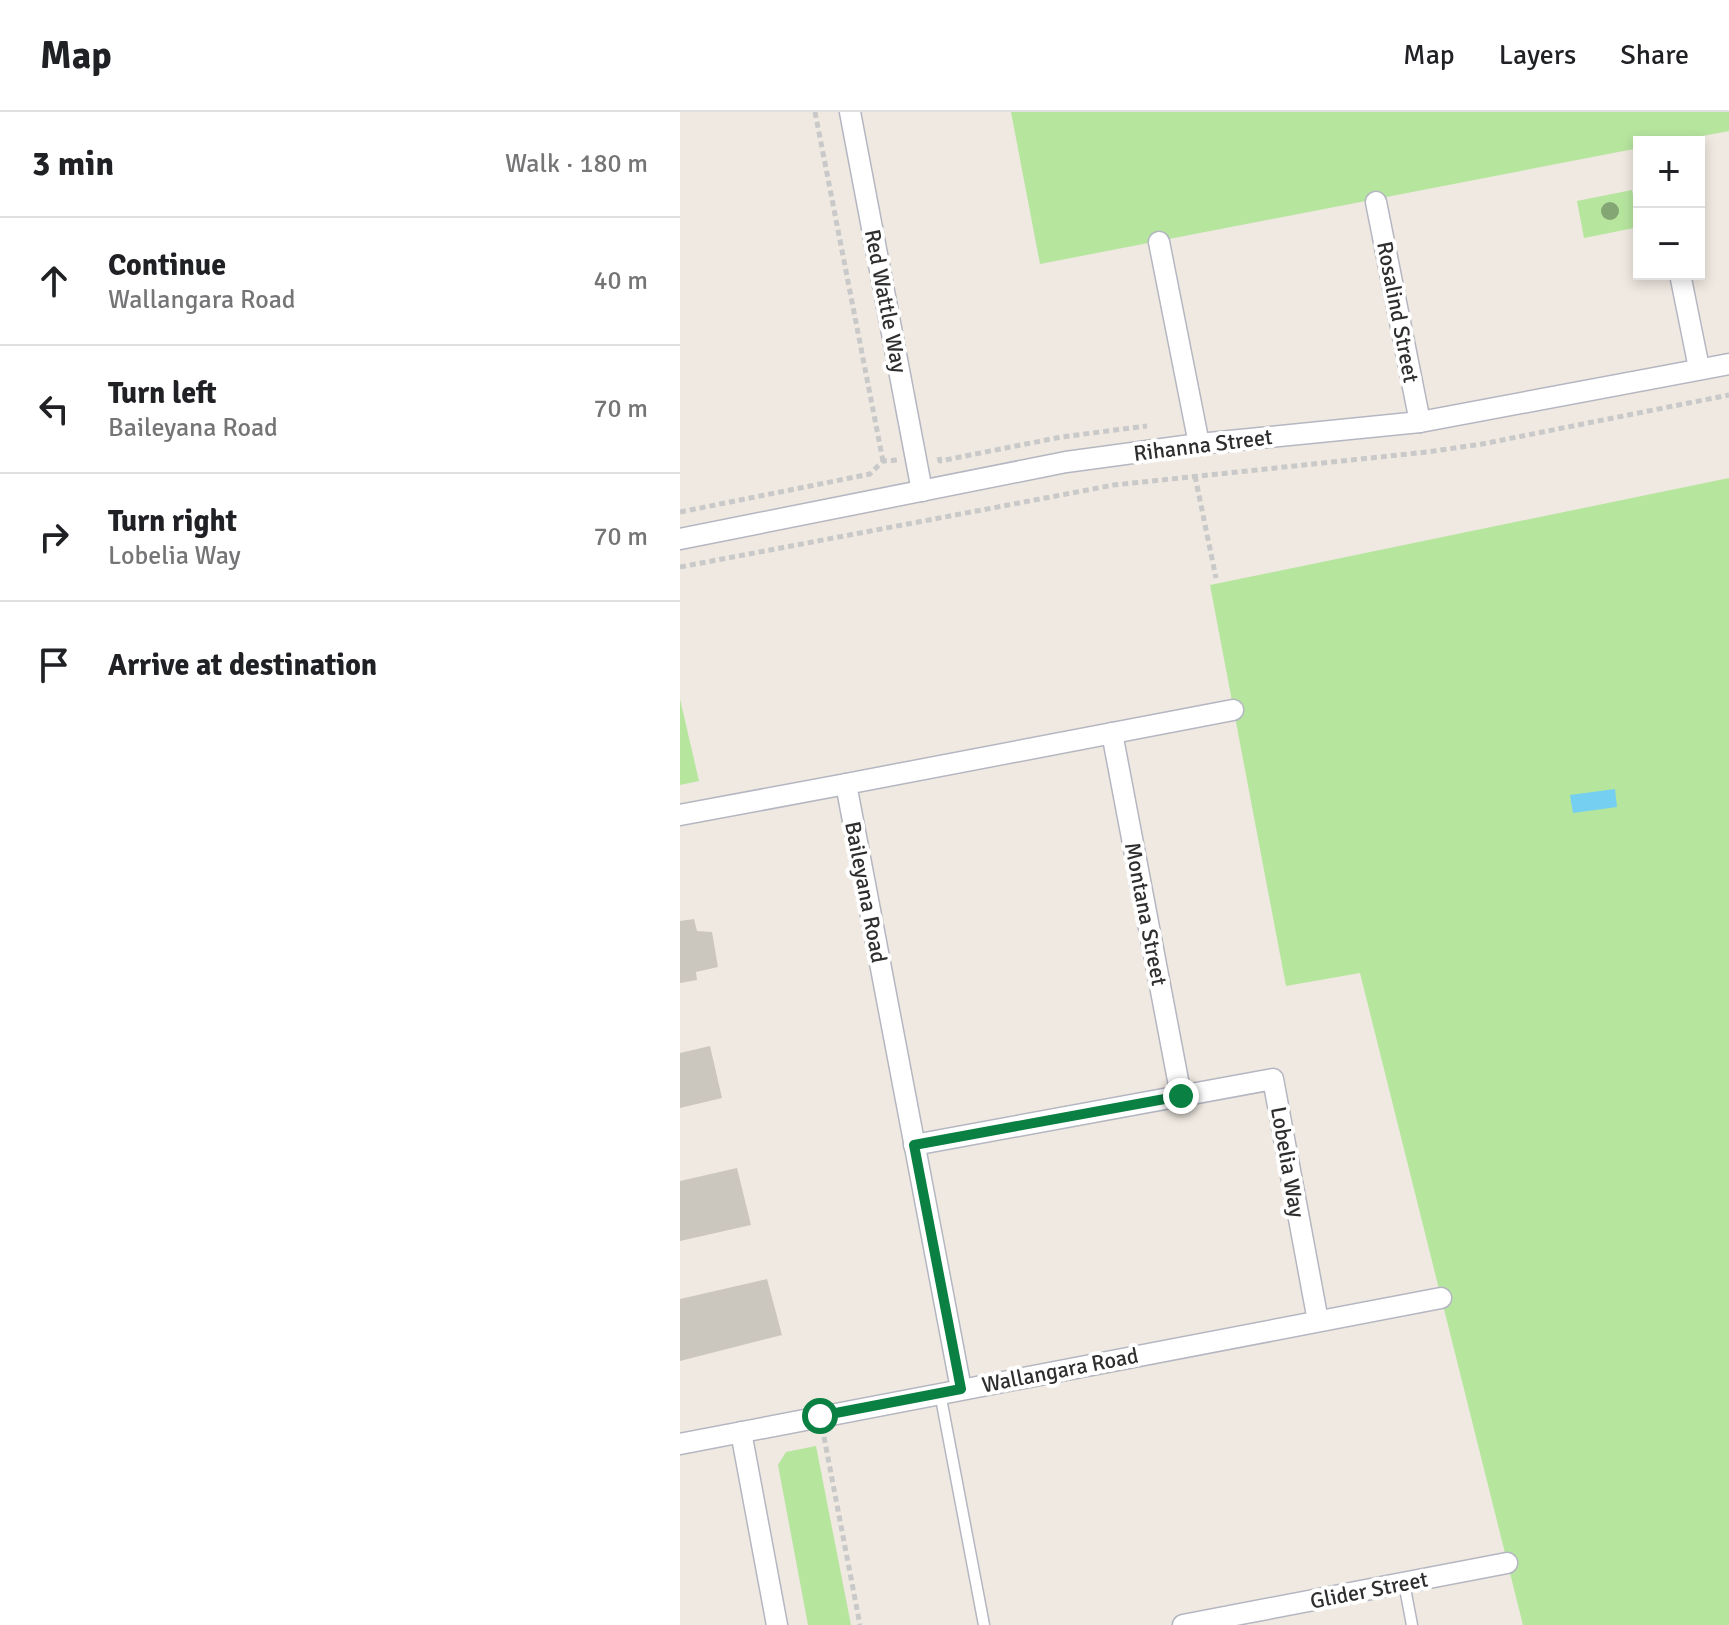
<!DOCTYPE html>
<meta charset="utf-8">
<style>
body{margin:0;font-family:Signika,sans-serif;background:#f2f2f2;color:#202124}
.controls{position:absolute;right:24px;top:24px;display:grid;overflow:hidden;border-radius:0px;box-shadow:0 4px 12px #0003}
.controls button{width:72px;height:72px;display:grid;place-items:center;padding:0;border:0;border-bottom:2px solid #e0e0e0;background:#fff;color:#202124;font:40px sans-serif}
.stop{position:absolute;width:24px;height:24px;margin:-18px;border:6px solid #0b8043;border-radius:50%;background:#fff}
.stop.end{background:#0b8043;border-color:#fff;box-shadow:0 2px 8px #0008}
.list{margin:0;padding:0;list-style:none}
h2{display:flex;justify-content:space-between;align-items:center;height:104px;margin:0;padding:0 32px;font-size:34px}
h2 small{font-size:26px;font-weight:400;color:#757577}
.list li{display:grid;grid-template-columns:52px 1fr auto;gap:24px;align-items:center;box-sizing:border-box;height:128px;padding:0 32px;border-top:2px solid #e0e0e0}
.list b{display:block;font-size:30px;white-space:nowrap}
.list p{margin:0;font-size:26px;white-space:nowrap;color:#757577}
.list em{font-size:26px;font-style:normal;color:#757577}
.icon{flex:none;width:44px;height:44px;fill:none;stroke:currentColor;stroke-width:2;stroke-linecap:round;stroke-linejoin:round}
.map{position:relative;flex:none;width:1049px;height:1513px;overflow:hidden}
header{display:flex;align-items:center;gap:48px;box-sizing:border-box;height:112px;padding:0 40px;background:#fff;border-bottom:2px solid #e0e0e0}
header strong{font-size:38px}
nav{display:flex;gap:44px;margin-inline-start:auto;font-size:28px}
main{display:flex}
aside{flex:1;background:#fff}
.map>svg:first-child{display:block}
</style>
<header>
<strong>Map</strong>
<nav><a>Map</a><a>Layers</a><a>Share</a></nav>
</header>
<main>
<aside>
<h2>3 min<small>Walk · 180 m</small></h2>
<ul class="list">
<li><svg class="icon" aria-label="ahead" viewBox="0 0 24 24"><path d="M12 20V5M6 11l6-6 6 6"/></svg><div><b>Continue</b><p>Wallangara Road</p></div><em>40 m</em></li>
<li><svg class="icon" aria-label="left" viewBox="0 0 24 24"><path d="M17 20v-9H6M10 6l-5 5 5 5"/></svg><div><b>Turn left</b><p>Baileyana Road</p></div><em>70 m</em></li>
<li><svg class="icon" aria-label="right" viewBox="0 0 24 24"><path d="M7 20v-9h11M14 6l5 5-5 5"/></svg><div><b>Turn right</b><p>Lobelia Way</p></div><em>70 m</em></li>
<li><svg class="icon" aria-label="arrive" viewBox="0 0 24 24"><path d="M6 21V4h12l-3 4 3 4H6"/></svg><div><b>Arrive at destination</b></div></li>
</ul>
</aside>
<div class="map">
<svg width="1049" height="1513" viewBox="0 0 1049 1513">
<rect width="100%" height="100%" fill="#efe9e1"/>
<!-- green -->
<g fill="#b6e59e">
<path d="M331,0H1049V19L990,30H959V36L360,152Z"/>
<path d="M952,78L959,115L904,126L897,89Z"/>
<path d="M1049,366V1513H843L680,861L606,874L530,473Z"/>
<path d="M0,587L19,669L0,673Z"/>
<path d="M136,1334L171,1513H128L98,1353L106,1340Z"/>
</g>
<!-- water -->
<path fill="#75cff0" d="M935,677L937,695L893,701L890,683Z"/>
<!-- building -->
<g fill="#cbc7bf">
<path d="M14,807L17,819L32,820L38,855L16,860L17,868L0,871V809Z"/>
<path d="M30,934L42,986L0,996V941Z"/>
<path d="M57,1056L71,1113L0,1129V1069Z"/>
<path d="M87,1167L102,1223L0,1249V1187Z"/>
</g>
<g fill="none" stroke-linecap="round" stroke-linejoin="round">
<!-- lane casing -->
<g stroke="#b4b7c1" stroke-width="13">
<g id="lane">
<path d="M260,1281L304,1513"/>
<path d="M724,1471L732,1513"/>
</g>
</g>
<!-- street casing -->
<g stroke="#b4b7c1" stroke-width="23">
<g id="street">
<path d="M170,0L242,379"/>
<path d="M696,90L740,310"/>
<path d="M479,130L519,332"/>
<path d="M1000,162L1019,256"/>
<path d="M0,427L386,350L519,332L740,310L1049,252"/>
<path d="M432,621L501,984"/>
<path d="M0,703L166,672"/>
<path d="M234,1033L593,967L638,1209"/>
<path d="M281,1277L166,672L553,598"/>
<path d="M61,1320L97,1513"/>
<path d="M0,1332L761,1186"/>
<path d="M503,1513L827,1451"/>
</g>
</g>
<!-- path -->
<g stroke="#c9c9c9" stroke-width="5" stroke-dasharray="6 4" stroke-linecap="butt">
<path d="M135,0L203,349"/>
<path d="M259,345L260,349L381,325L467,314"/>
<path d="M515,364L536,466"/>
<path d="M0,400L190,362L203,349L217,348"/>
<path d="M0,455L434,373L747,340L802,332L1049,283"/>
<path d="M144,1325L180,1513"/>
</g>
<!-- lane -->
<use href="#lane" stroke="#fff" stroke-width="10"/>
<!-- street -->
<use href="#street" stroke="#fff" stroke-width="20"/>
</g>
<!-- trees -->
<circle fill="#84a574" cx="930" cy="99" r="9"/>
<g fill="none" stroke-linecap="round" stroke-linejoin="round">
<!-- route -->
<path stroke="#0b8043" stroke-width="10" d="M140,1304L281,1277L234,1033L501,984"/>
</g>
<g text-anchor="middle" dominant-baseline="central" stroke-width="8" stroke-linejoin="round" paint-order="stroke">
<!-- street labels -->
<g font-size="22" fill="#2e2e2e" stroke="#fff">
<text transform="translate(206 189) rotate(79)">Red Wattle Way</text>
<text transform="translate(718 200) rotate(79)">Rosalind Street</text>
<text transform="translate(523 333) rotate(-7)">Rihanna Street</text>
<text transform="translate(186 780) rotate(79)">Baileyana Road</text>
<text transform="translate(466 802) rotate(79)">Montana Street</text>
<text transform="translate(608 1050) rotate(80)">Lobelia Way</text>
<text transform="translate(380 1258) rotate(-11)">Wallangara Road</text>
<text transform="translate(689 1478) rotate(-11)">Glider Street</text>
</g>
</g>
</svg>
<div class="controls">
<button>+</button>
<button>−</button>
</div>
<div class="stop" style="left:140px;top:1304px"></div>
<div class="stop end" style="left:501px;top:984px"></div>
</div>
</main>
